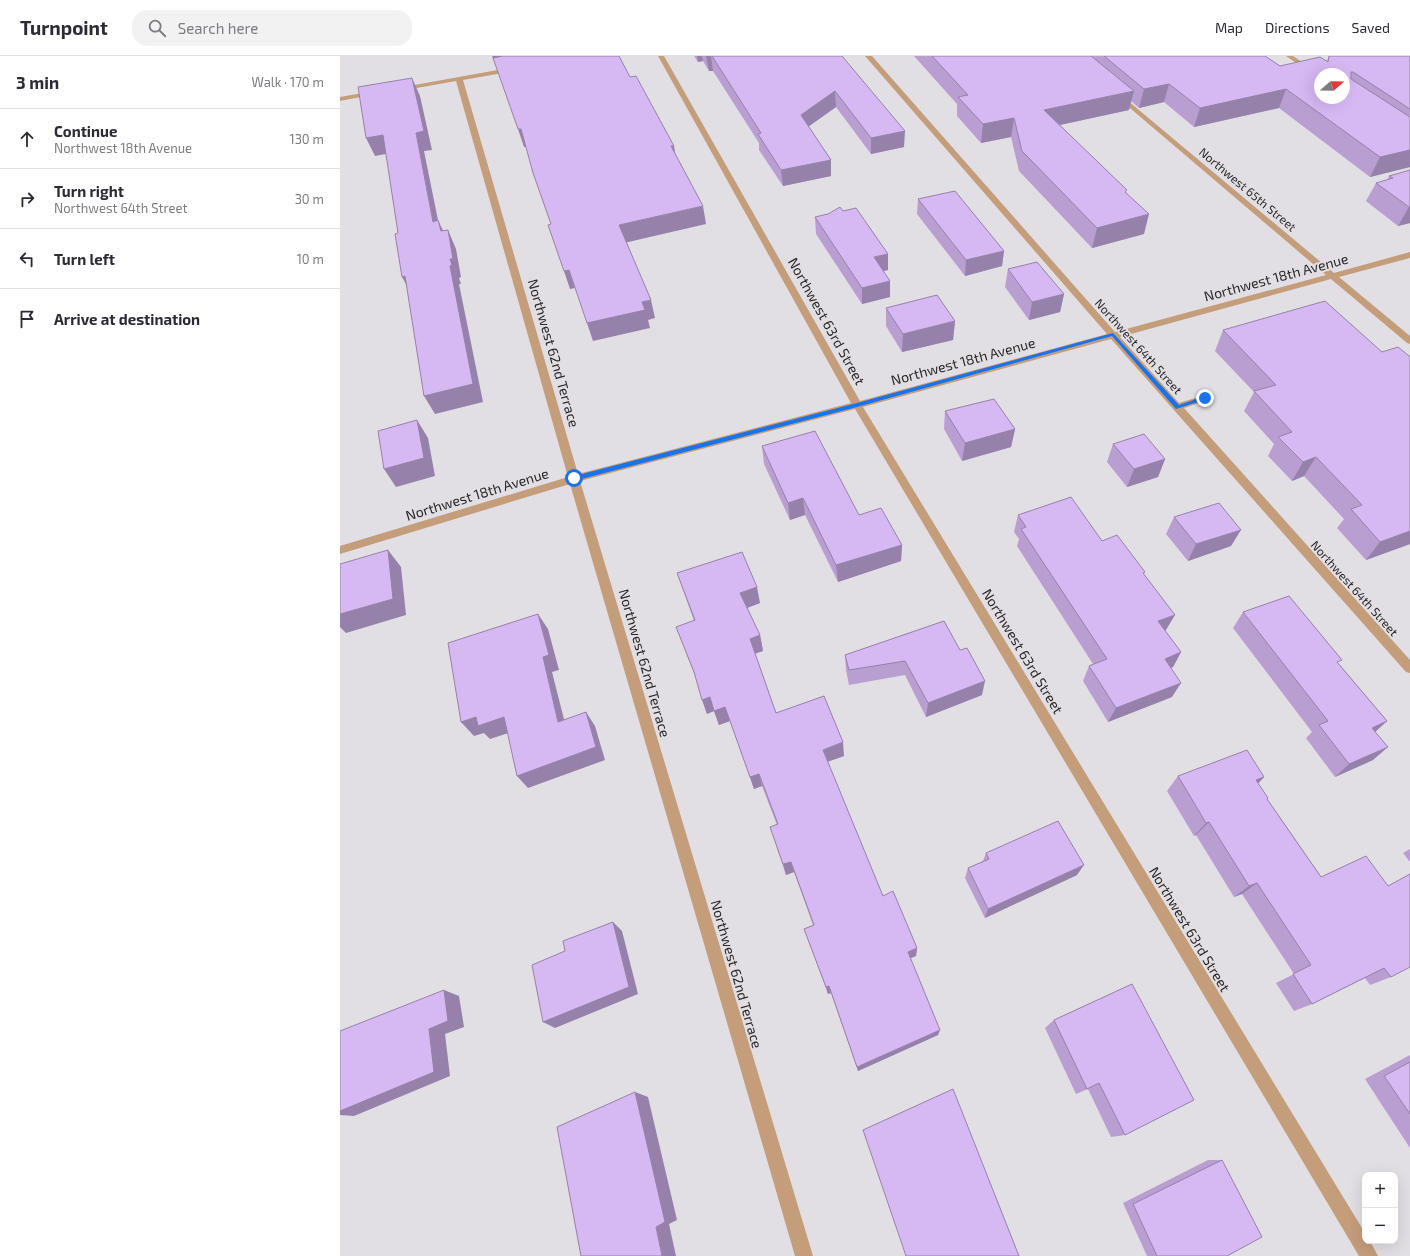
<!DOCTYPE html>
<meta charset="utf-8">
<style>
body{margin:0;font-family:"Exo 2",sans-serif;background:#f2f2f3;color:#2b2b33}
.controls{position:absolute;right:12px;bottom:12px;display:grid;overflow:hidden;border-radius:8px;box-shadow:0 4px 16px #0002}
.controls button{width:36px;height:36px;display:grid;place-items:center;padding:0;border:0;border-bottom:1px solid #e1e1e2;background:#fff;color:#2b2b33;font:20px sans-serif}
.compass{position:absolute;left:974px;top:12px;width:36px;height:36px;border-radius:50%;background:#fff;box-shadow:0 4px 16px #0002;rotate:70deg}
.stop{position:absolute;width:12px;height:12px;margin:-9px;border:3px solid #1a73e8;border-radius:50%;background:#fff}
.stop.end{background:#1a73e8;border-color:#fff;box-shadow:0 1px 4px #0008}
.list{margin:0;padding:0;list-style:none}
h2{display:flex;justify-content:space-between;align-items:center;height:52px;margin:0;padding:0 16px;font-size:17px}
h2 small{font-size:13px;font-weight:400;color:#7c7c81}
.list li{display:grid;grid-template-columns:26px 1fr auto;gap:12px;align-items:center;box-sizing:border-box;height:60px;padding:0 16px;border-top:1px solid #e1e1e2}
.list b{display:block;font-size:15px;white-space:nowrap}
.list p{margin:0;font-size:13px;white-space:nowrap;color:#7c7c81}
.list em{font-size:13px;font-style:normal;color:#7c7c81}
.icon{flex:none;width:22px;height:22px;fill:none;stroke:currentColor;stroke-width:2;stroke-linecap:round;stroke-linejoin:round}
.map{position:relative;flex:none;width:1070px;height:1200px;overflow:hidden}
header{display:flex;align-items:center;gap:24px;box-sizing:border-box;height:56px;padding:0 20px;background:#fff;border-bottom:1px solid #e1e1e2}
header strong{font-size:19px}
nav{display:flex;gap:22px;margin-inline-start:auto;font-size:14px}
.search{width:280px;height:36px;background:#f2f2f3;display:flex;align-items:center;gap:10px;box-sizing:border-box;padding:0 14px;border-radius:16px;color:#7c7c81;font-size:15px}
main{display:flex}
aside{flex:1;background:#fff}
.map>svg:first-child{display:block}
</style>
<header>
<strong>Turnpoint</strong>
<div class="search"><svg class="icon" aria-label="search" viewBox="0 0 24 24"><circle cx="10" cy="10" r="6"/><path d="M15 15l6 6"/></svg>Search here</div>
<nav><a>Map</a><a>Directions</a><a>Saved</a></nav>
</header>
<main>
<aside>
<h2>3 min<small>Walk · 170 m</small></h2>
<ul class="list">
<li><svg class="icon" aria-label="ahead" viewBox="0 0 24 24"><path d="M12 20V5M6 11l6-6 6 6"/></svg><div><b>Continue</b><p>Northwest 18th Avenue</p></div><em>130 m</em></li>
<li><svg class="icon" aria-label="right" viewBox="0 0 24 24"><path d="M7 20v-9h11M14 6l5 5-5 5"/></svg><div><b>Turn right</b><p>Northwest 64th Street</p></div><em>30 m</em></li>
<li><svg class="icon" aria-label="left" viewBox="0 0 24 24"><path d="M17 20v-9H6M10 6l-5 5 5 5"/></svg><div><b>Turn left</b></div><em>10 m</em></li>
<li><svg class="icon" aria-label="arrive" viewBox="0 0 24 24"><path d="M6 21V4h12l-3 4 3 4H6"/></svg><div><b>Arrive at destination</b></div></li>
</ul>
</aside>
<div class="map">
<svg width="1070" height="1200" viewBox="0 0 1070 1200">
<rect width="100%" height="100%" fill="#e2dfe4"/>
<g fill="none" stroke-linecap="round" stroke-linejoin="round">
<!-- minor -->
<g fill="#c49d7b" fill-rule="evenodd">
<path d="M318,0H324L520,345L767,278L525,0H532L775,276L986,219L777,41V39H781L994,217L1070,196V202L999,221L1070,280V288L1067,287L991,223L780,281L839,347L865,339L868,340L870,342L868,344L844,352L1070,604V617L1066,616L771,283L523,351L1025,1177V1185H1030L1038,1200H1019L515,353L240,425L473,1200H455L230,428L0,498V490L228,421L116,25L60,35L58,34V32L174,11L177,13L174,15L123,24L238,418L511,347Z"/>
<path d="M946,0H953L980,18V23Z"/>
<path d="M34,35L36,36V38L0,45V41Z"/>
</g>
</g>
<!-- wall -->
<g fill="#b89ed1">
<path d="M354,0H502L564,91L531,98L496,51L468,71L491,104V120L443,130L419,94V87L373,15H369L363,5L358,6Z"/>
<path d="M574,0H925L940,10L987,5L989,0H1070V111L1030,121L939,52L854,71L824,46L799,52L791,45L789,54L720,69L787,137L804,178L752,192L679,115L671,81L641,87L617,60V48Z"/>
<path d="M1070,114V167L1058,170L1026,145L1036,127L1047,124L1049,120Z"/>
<path d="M578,143L664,195L662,210L625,220L577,158Z"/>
<path d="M475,161L548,214L543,215L550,241L522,248L476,178Z"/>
<path d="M668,213L724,238L720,256L689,264L665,231Z"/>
<path d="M546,252L615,265L613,284L562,296L546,270Z"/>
<path d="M883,274L1069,300H1070V488L1026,504L997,472L1004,463L964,420L952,425L928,400L934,388L904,355L914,336L875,295Z"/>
<path d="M605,355L675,373L671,391L622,405L604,373Z"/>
<path d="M773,388L825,403L818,421L787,431L767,406Z"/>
<path d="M422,390L562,489L561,505L498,526L465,459L450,464L424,408Z"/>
<path d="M678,459L762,485L804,518L826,574L825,575L841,596L833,611L831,612L832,641L768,666L743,625L749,610L753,608L677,490L679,483L674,476Z"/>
<path d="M834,461L891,490L848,505L826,478Z"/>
<path d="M337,517L420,547L407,552L420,579L423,595L415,597L436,657L504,700L487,706L543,840L577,892L576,900L570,902L598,979L518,1015L491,937L488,938L467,881L464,873L473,869L454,816L446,819L430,771L437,769L422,730L414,733L390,665L379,669L374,655L367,658L356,622L336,571L354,565Z"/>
<path d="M903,556L999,608L1047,665L1035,675L1033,704L995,721L966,682L972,676L893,572Z"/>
<path d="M604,565L642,639L586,661L565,619L509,629L506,614L505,599Z"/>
<path d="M838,720L924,721L918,728L928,742L927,743L1051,921L1030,929L1025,922L972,948L954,955L936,927L954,918L902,838L894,841L856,779L854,780L827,735Z"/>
<path d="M1070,793V806L1063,797Z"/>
<path d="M646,797L737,819L645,862L625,822L628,812L643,805Z"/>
<path d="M792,928L785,1079L771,1081L748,1033L736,1038L705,972L714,964Z"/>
<path d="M1070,999V1092L1025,1023Z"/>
<path d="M868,1104H882L887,1200H807L783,1147Z"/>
</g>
<!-- shaded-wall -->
<g fill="#9681aa">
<path d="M152,0H227L157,12Z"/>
<path d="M357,0H362L363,5L358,6Z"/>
<path d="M366,0H371L373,15H369Z"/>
<path d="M72,22L80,40L92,94L84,95L102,184L93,166L76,77Z"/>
<path d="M829,28L824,46L799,52L804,33Z"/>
<path d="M946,33L939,52L854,71L860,52Z"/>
<path d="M495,35L496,51L462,75L461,59Z"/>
<path d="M794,35L789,54L701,73L704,54Z"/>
<path d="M674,62L671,81L641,87L643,68Z"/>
<path d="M178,73H181L188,91H184Z"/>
<path d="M565,75L564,91L531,98V82Z"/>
<path d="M43,79L51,97L35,100L26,82Z"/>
<path d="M331,90H334L337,108Z"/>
<path d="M1070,94V111L1030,121L1040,101Z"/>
<path d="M491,104V120L443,130L441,114Z"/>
<path d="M363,150L366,168L284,187L279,169Z"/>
<path d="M1069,151H1070V167L1058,170Z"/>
<path d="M809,158L804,178L752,192L757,172Z"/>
<path d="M98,164L107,183L101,175Z"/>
<path d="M108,174L116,193L121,221L119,222L121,228H119L143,346L95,358L84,340L110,210V203Z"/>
<path d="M664,195L662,210L625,220L626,204Z"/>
<path d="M548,198V214L534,217V201Z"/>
<path d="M229,214L235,232L230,233L224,215Z"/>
<path d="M65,220L72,239L62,221Z"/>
<path d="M550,225V241L522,248V232Z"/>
<path d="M724,238L720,256L689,264L692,246Z"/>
<path d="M311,244L315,262L308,264L310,272L253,285L247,267L302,246Z"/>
<path d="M615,265L613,284L562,296L563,278Z"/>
<path d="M77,364L88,382L95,420L56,431L44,413Z"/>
<path d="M675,373L671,391L622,405L625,387Z"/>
<path d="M976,401L964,420L952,425L963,406Z"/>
<path d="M825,403L818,421L787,431L794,413Z"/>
<path d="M463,442L465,459L450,464L448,447Z"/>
<path d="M901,474L891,490L848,505L856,488Z"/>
<path d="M1070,475V488L1026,504L1040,486Z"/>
<path d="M562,489L561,505L498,526L496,509Z"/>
<path d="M48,494L61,511L66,559L6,577L0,571V558Z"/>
<path d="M417,531L420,547L404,553L400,537Z"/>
<path d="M198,558L208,573L219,614L212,616L228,679L218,666L203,601Z"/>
<path d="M835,559L826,574L810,580L818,565Z"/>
<path d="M420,579L423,595L414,598L410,583Z"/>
<path d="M841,596L833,611L816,617L825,603Z"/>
<path d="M645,625L642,639L586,661L588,647Z"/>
<path d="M841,627L832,641L768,666L776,652Z"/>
<path d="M370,641L385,651L390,665L379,669L374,655L367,658L362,644Z"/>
<path d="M246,656L255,670L265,704L188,732L177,720Z"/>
<path d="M136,661H164L175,675L150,683L144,677L134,680L121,666Z"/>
<path d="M1047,665L1032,679V672Z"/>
<path d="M503,686L504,700L484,707L483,694Z"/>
<path d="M1048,691L1033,704L995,721L1009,708Z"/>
<path d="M419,718L422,730L414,733L410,721Z"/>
<path d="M924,721L910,736L916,724Z"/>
<path d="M869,766L856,779L854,780L866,767Z"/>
<path d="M451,806L454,816L446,819L443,808Z"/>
<path d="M744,809L737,819L645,862L648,853Z"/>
<path d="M917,827L902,838L894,841L909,830Z"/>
<path d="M273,866L282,875L298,938L215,972L203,966Z"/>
<path d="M577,892L576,900L566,904L568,896Z"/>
<path d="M489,930L491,937L488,938L486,931Z"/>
<path d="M104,934L119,940L124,971L105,978L110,1020L14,1060L0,1059V1055L89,973Z"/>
<path d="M600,974L598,979L518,1015L517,1011Z"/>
<path d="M295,1036L308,1041L337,1164L329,1168L336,1200H322L316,1171Z"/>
</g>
<!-- building -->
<g fill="#d6b8f3" stroke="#9681aa" fill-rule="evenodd">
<path d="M163,0H279L290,21L296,20L334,90H331L363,150L279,169L311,244L302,246L305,254L247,267L229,214L224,215L208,169L211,168L193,117L181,73H178L153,2Z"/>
<path d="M372,0H502L565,75L531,82L495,35L461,59L491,104L441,114L418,78L421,77Z"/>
<path d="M592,0H751L794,35L704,54L787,134L785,136L809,158L757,172L682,95L674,62L643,68L618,41L628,39Z"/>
<path d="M764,0H925L940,10L980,1L988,6L989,0H1070V53L1013,16H1011V23L1070,61V94L1040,101L946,33L860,52L829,28L804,33ZM980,18H1004V42H980Z"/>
<path d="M72,22L84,75L76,77L93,166L98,164L101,175L108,174L113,203H110L112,209L110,210L133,328L84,340L65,220L62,221L55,178L58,177L43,79L26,82L18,31Z"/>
<path d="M1070,114V151H1069L1036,127L1053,122L1049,120Z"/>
<path d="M615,135L664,195L626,204L578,143Z"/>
<path d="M500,151L503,155L516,152L548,198L534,201L550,225L522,232L475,161L488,158Z"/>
<path d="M697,206L724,238L692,246L668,213Z"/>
<path d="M597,239L615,265L563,278L546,252Z"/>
<path d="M985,245L1042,296L1058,291L1069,300H1070V475L1040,486L1011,453L1022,449L976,401L963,406L938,381L952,376L914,335L936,329L883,274Z"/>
<path d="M654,343L675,373L625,387L605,355Z"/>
<path d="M77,364L84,402L44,413L38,375Z"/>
<path d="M475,375L519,459L541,452L562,489L496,509L463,442L448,447L422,390Z"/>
<path d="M804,378L825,403L794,413L773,388Z"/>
<path d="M731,441L762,485L777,479L805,516L803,517L835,559L818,565L841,596L825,603L841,627L776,652L749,610L767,603L681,473L686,471L678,459Z"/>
<path d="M879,447L901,474L856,488L834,461Z"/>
<path d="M48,494L53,543L0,558V508Z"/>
<path d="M402,496L417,531L400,537L420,579L410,583L436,657L484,640L503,686L483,694L543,840L553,835L577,892L568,896L600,974L517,1011L489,930L486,931L464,873L474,869L451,806L443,808L430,771L438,768L419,718L410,721L385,651L374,655L370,641L362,644L354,616L336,571L355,564L337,517Z"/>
<path d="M949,540L1002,604L997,606L1047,665L1032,672L1048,691L1009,708L979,669L988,665L903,556Z"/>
<path d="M198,558L209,599L203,601L218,666L246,656L256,691L177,720L164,661L138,670L136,661L121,666L108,587Z"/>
<path d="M604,565L620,594L627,592L645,625L588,647L565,605L509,614L505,599Z"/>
<path d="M907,694L924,721L916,724L928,742L927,743L981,821L1026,800L1048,830L1070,818V911L1051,921L1044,912L972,948L953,918L971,909L917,827L909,830L869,766L866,767L838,720Z"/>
<path d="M718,765L744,809L648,853L628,812L649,803L646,797Z"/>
<path d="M273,866L289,931L203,966L192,909L225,895L223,885Z"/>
<path d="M792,928L854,1044L785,1079L759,1027L747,1033L714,964Z"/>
<path d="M104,934L108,965L89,973L94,1016L0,1055V975Z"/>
<path d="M1070,1006V1058L1044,1020Z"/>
<path d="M613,1033L679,1200H566L523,1074Z"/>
<path d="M295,1036L325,1166L316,1171L322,1200H241L217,1071Z"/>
<path d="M882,1104L922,1181L887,1200H817L793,1148Z"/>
</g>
<!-- route -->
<path fill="#1a73e8" d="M773,277L839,349L865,340L868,342L867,343L836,353L772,280L517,351L234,425L232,422L234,420L517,347Z"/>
<g text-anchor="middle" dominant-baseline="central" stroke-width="4" stroke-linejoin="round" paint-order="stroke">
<!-- far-street labels -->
<g font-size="12" fill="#29292a" stroke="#e2dfe4">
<text transform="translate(908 133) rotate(40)">Northwest 65th Street</text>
<text transform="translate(799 290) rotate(48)">Northwest 64th Street</text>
<text transform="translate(1015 532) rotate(48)">Northwest 64th Street</text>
</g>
<!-- street labels -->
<g font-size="14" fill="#29292a" stroke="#e2dfe4">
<text transform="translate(936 221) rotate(-15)">Northwest 18th Avenue</text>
<text transform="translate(487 265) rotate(61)">Northwest 63rd Street</text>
<text transform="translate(214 297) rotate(74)">Northwest 62nd Terrace</text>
<text transform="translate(623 305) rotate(-15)">Northwest 18th Avenue</text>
<text transform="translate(137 438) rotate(-17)">Northwest 18th Avenue</text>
<text transform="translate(683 595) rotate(59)">Northwest 63rd Street</text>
<text transform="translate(305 607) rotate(74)">Northwest 62nd Terrace</text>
<text transform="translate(850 873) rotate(59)">Northwest 63rd Street</text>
<text transform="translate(397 918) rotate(74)">Northwest 62nd Terrace</text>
</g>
</g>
</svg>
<div class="controls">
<button>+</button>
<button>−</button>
</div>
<svg class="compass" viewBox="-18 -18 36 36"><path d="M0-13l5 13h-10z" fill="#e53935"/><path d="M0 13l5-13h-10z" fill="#7c7c81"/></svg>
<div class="stop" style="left:234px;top:422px"></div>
<div class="stop end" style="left:865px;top:342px"></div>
</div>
</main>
